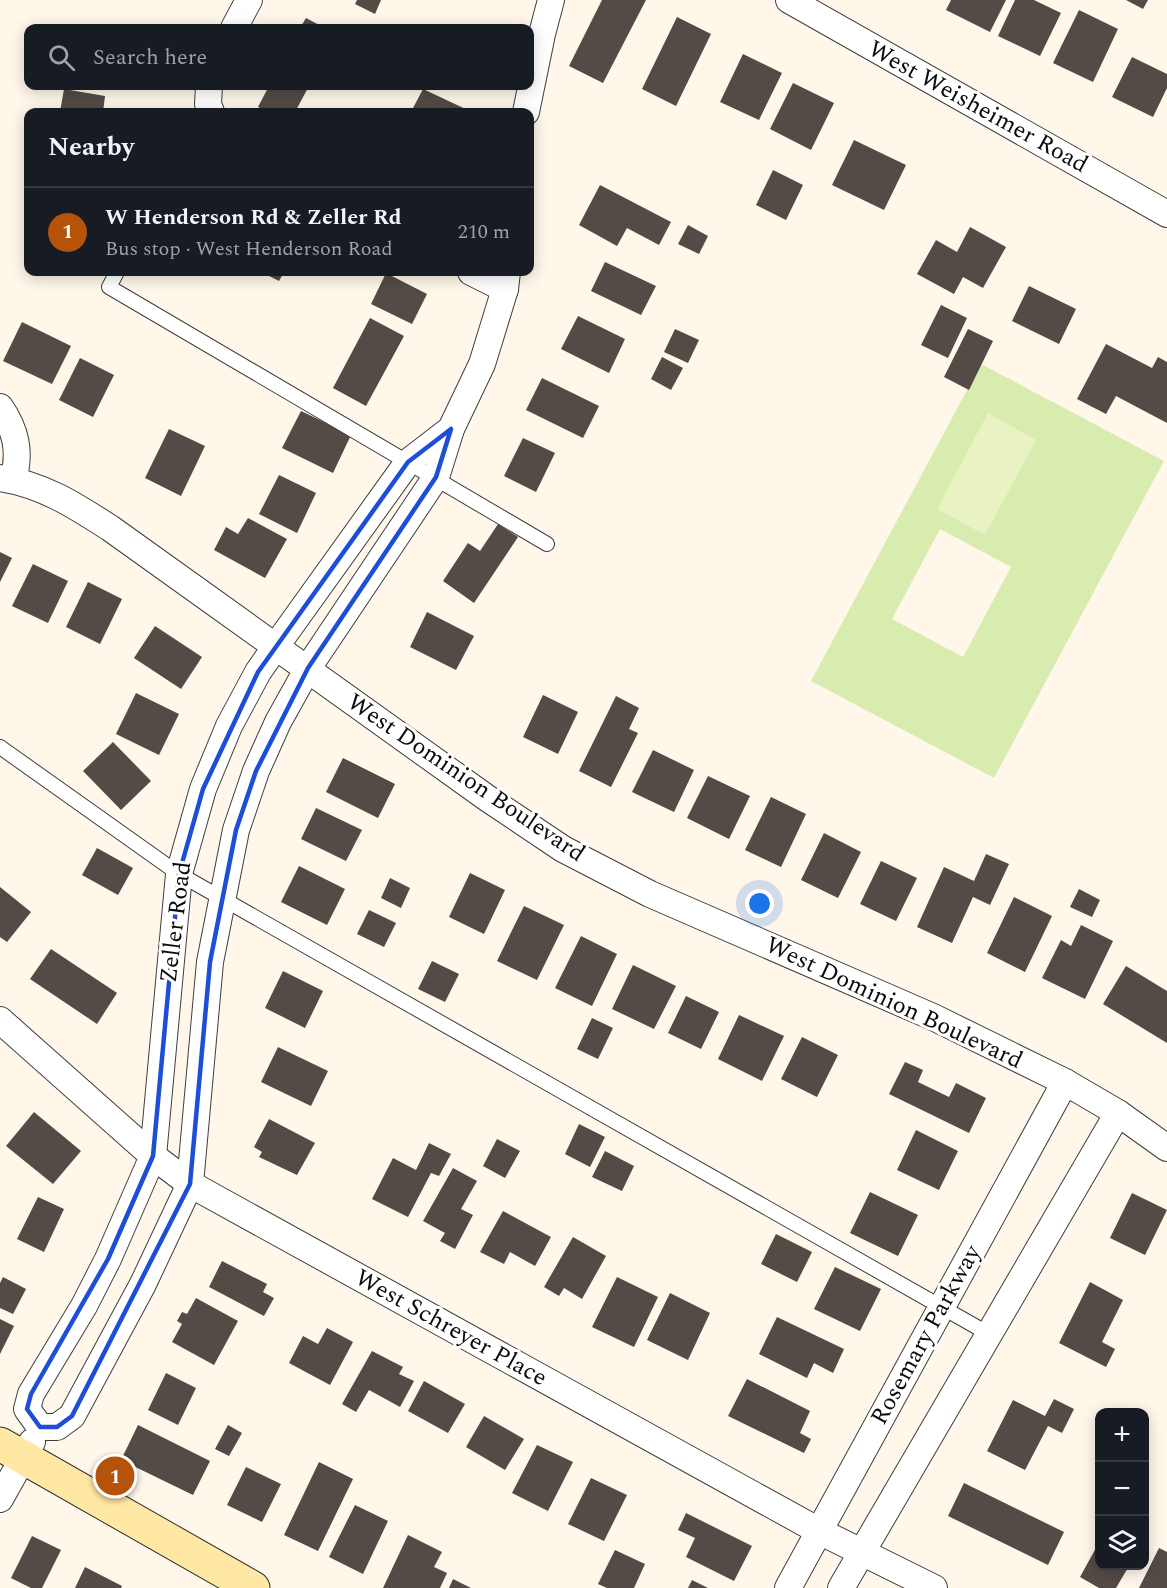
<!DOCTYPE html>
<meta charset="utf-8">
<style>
body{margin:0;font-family:Spectral,serif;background:#242831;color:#f1f3f6}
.controls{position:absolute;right:18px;bottom:18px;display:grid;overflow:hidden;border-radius:12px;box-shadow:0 3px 15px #0003}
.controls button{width:54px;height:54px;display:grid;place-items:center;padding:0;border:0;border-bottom:2px solid #363941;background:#171b24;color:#f1f3f6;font:30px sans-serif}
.you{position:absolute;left:760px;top:904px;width:21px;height:21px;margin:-15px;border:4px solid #fff;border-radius:50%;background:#1a73e8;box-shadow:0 0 0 9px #1a73e833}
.badge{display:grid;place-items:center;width:39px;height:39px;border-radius:50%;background:#b45309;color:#fff;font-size:20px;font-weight:700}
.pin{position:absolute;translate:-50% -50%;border:3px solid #fff;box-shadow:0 2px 6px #0006}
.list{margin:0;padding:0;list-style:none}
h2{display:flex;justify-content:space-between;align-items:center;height:78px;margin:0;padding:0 24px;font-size:26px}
h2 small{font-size:20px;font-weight:400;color:#9ea1a6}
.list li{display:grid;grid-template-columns:39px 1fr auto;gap:18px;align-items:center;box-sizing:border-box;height:90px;padding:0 24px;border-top:2px solid #363941}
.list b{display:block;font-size:22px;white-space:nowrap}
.list p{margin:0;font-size:20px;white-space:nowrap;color:#9ea1a6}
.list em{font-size:20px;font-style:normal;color:#9ea1a6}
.icon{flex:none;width:33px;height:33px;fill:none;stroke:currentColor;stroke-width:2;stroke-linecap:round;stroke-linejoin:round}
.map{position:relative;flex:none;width:1167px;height:1588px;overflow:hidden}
.search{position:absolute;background:#171b24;box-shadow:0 3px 15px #0003;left:24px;top:24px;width:510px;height:66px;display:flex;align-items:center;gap:15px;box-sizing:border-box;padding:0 21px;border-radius:12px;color:#9ea1a6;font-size:22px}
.panel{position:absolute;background:#171b24;box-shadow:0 3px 15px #0003;left:24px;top:108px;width:510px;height:168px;border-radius:12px}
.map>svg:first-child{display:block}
</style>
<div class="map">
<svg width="1167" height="1588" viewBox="0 0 1167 1588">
<rect width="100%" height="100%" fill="#fff7e9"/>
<!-- green -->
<path fill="#d8ecb0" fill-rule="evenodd" d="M981,364L1164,461L994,778L811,681ZM940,529L1011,567L963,657L892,619Z"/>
<!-- pitch -->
<path fill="#e9f2c2" d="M988,413L1036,440L985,535L937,509Z"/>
<!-- building -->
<g fill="#544a46">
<path d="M357,0H381L375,14L355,4Z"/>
<path d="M602,0H646L603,83L569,66Z"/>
<path d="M951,0H1006L990,32L946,10Z"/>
<path d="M1015,0H1034L1061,13L1040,56L998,36Z"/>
<path d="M1126,0H1148L1143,9Z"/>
<path d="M1079,10L1118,29L1093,82L1053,63Z"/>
<path d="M677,17L711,34L676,106L642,89Z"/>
<path d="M306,18L325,28H300Z"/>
<path d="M743,54L782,73L759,120L720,102Z"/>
<path d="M1132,57L1167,74V88L1153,117L1112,97Z"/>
<path d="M793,83L834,103L811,150L770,129Z"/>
<path d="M269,86H309L295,112H268L258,107Z"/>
<path d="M64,89L105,96L103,112H60Z"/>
<path d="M423,89L472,112H411Z"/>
<path d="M854,140L906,165L884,210L832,185Z"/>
<path d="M773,170L803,185L786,220L756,205Z"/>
<path d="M600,185L671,222L659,245L627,228L617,246L579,225Z"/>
<path d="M688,225L708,236L699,254L678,244Z"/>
<path d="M970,227L1006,247L983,288L963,277L954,294L917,274L936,240L957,252Z"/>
<path d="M605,262L656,286L641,315L591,291Z"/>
<path d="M261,272H284L279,281Z"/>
<path d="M386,273L427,294L412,324L371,304Z"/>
<path d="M1029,286L1076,309L1059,344L1012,321Z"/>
<path d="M941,305L967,318L948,358L921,345Z"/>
<path d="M578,316L625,339L609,373L561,349Z"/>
<path d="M370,318L404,336L366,406L333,388Z"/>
<path d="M22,322L71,346L52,384L3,361Z"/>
<path d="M675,329L699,340L688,363L664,352Z"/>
<path d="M968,329L993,341L969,390L944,377Z"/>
<path d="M1106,344L1152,368L1158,357L1167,362V423L1116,396L1106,414L1077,399Z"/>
<path d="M662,357L683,368L671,390L651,379Z"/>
<path d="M80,358L114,375L93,417L59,400Z"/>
<path d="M542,378L599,406L583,438L526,410Z"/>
<path d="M301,411L351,435L333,473L282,448Z"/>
<path d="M169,429L205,446L181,496L145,478Z"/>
<path d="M523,438L555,453L536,492L504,476Z"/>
<path d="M279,475L316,493L297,533L259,514Z"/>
<path d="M248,518L287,539L265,578L214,550L226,527L238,534Z"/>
<path d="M498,524L518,537L474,603L443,581L468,543L480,551Z"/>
<path d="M0,552L12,558L0,582Z"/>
<path d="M33,564L68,581L48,623L12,606Z"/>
<path d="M88,582L122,599L100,644L66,627Z"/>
<path d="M427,612L474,636L456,670L410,647Z"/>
<path d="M155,626L202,657L181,689L134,658Z"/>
<path d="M136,693L179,714L159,755L116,734Z"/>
<path d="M543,695L578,712L558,754L523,737Z"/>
<path d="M616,696L639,708L629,729L638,733L611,787L579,771Z"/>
<path d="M113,742L151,781L121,810L83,771Z"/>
<path d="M653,750L694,770L674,812L632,792Z"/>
<path d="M343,758L395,784L378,818L326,792Z"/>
<path d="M708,776L750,796L729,839L687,818Z"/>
<path d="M771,797L806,814L781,867L745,850Z"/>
<path d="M316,808L362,830L346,861L301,839Z"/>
<path d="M824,833L861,852L838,898L801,880Z"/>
<path d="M97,848L133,868L118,895L82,875Z"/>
<path d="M986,854L1009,864L990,905L973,897L952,943L917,927L944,867L974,881Z"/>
<path d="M881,861L917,878L896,921L860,904Z"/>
<path d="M299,866L345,889L327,925L281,902Z"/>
<path d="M470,873L505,890L484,934L449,917Z"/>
<path d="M390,878L410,888L401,908L381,898Z"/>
<path d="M0,887L31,912L7,942L0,937Z"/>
<path d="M1079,889L1100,900L1092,917L1070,907Z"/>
<path d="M1014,897L1052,916L1025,972L987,953Z"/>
<path d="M524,906L564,925L537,980L497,961Z"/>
<path d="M369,910L396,923L384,947L357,934Z"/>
<path d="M1081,925L1113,941L1085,999L1042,978L1061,940L1071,946Z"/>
<path d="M581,936L617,954L592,1006L555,988Z"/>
<path d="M51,949L117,993L97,1024L30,979Z"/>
<path d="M432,961L459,974L445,1002L418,989Z"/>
<path d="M633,965L676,986L654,1029L612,1009Z"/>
<path d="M1126,966L1167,991V1043L1103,1004Z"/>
<path d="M283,971L323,991L305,1028L265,1008Z"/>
<path d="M686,996L719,1012L701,1049L668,1033Z"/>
<path d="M739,1015L784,1036L762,1081L718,1059Z"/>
<path d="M592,1018L613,1028L598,1059L577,1049Z"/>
<path d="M802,1037L838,1055L817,1097L781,1079Z"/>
<path d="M278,1047L328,1071L311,1106L261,1082Z"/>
<path d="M905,1062L923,1070L918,1082L949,1097L956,1083L986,1098L969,1133L889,1094Z"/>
<path d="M34,1112L81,1151L53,1184L6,1146Z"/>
<path d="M269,1119L315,1143L297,1175L259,1157L262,1152L254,1147Z"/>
<path d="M579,1124L605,1137L590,1167L565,1154Z"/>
<path d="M916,1130L958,1151L939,1190L897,1170Z"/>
<path d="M497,1139L520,1151L505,1178L483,1166Z"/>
<path d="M429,1143L451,1154L439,1176L431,1173L408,1217L372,1199L393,1158L416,1170Z"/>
<path d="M605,1151L634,1166L622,1191L592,1177Z"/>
<path d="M453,1168L477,1181L461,1209L473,1215L455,1249L440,1241L445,1233L423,1221Z"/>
<path d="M870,1192L918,1215L898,1256L850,1233Z"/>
<path d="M1132,1193L1167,1210L1145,1255L1110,1238Z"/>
<path d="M38,1197L64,1209L44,1252L17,1239Z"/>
<path d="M503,1211L551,1237L535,1266L510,1252L504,1264L480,1252Z"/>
<path d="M776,1234L812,1252L797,1282L761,1264Z"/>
<path d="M573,1237L606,1256L582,1299L564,1288L559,1296L544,1287Z"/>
<path d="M222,1261L267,1284L263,1292L274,1298L264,1316L209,1287Z"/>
<path d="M835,1267L881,1289L860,1331L814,1309Z"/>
<path d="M3,1277L26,1289L13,1314L0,1308V1283Z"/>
<path d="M617,1277L658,1297L634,1347L592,1327Z"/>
<path d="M1090,1282L1123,1300L1102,1342L1115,1349L1106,1367L1059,1343Z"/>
<path d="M670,1293L710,1313L688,1360L647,1340Z"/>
<path d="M196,1298L238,1321L214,1365L172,1342L182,1324L177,1321L182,1312L187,1314Z"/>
<path d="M777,1317L844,1349L833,1373L814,1363L807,1378L759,1354Z"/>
<path d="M0,1319L14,1326L0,1354Z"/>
<path d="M327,1328L353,1342L330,1385L289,1363L303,1336L318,1344Z"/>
<path d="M372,1351L403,1367L399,1374L414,1381L400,1407L369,1390L356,1412L342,1404Z"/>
<path d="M166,1373L196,1388L178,1425L148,1410Z"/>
<path d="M747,1379L810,1411L800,1433L811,1439L804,1453L728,1416Z"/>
<path d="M424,1381L465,1404L448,1433L408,1411Z"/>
<path d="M1054,1399L1074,1409L1062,1433L1048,1426L1025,1470L987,1451L1013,1400L1045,1416Z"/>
<path d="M484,1416L524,1439L505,1470L466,1447Z"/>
<path d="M138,1425L210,1461L193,1495L121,1460Z"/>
<path d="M228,1425L242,1433L229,1456L215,1449Z"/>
<path d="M537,1445L573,1462L548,1511L512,1493Z"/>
<path d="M319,1462L353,1479L318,1551L284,1535Z"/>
<path d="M246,1467L281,1484L262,1522L227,1505Z"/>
<path d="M591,1478L627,1495L604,1541L568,1524Z"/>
<path d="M964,1483L1064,1532L1048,1565L948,1516Z"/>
<path d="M355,1505L388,1521L363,1574L329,1557Z"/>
<path d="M686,1513L752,1546L734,1581L686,1557L695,1538L678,1530Z"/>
<path d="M408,1535L442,1552L434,1567L447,1573L440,1588H383Z"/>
<path d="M32,1536L61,1550L42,1588H31L11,1578Z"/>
<path d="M1097,1546L1100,1548V1566H1129L1116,1588H1099L1080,1577Z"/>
<path d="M1159,1548L1167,1552V1588H1139Z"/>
<path d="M615,1550L645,1564L634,1588H607L598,1584Z"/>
<path d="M85,1567L122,1586L121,1588H75Z"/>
<path d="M453,1579L471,1588H449Z"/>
<path d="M692,1580L708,1588H688Z"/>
</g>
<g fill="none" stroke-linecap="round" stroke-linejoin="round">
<!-- lane casing -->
<g stroke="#3e3e3e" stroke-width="16">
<g id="lane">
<path d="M117,272L109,287L547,544"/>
<path d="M0,747L179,874L989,1334"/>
</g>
</g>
<!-- street casing -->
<g stroke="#3e3e3e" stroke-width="28">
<g id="street">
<path d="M789,0L1167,214"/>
<path d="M234,28L249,0"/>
<path d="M209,86L208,104L211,112"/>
<path d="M526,112L542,34L551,0"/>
<path d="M471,272L505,289"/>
<path d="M0,407C16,430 21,452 13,480"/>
<path d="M0,478C42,484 76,506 110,528L487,798L563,849L650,894L933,1017L1065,1082L1118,1113L1167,1148"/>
<path d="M0,1020L153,1156L190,1184L819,1531L934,1588"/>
<path d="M40,1427H57L72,1416L143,1284L190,1184L210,962L236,830L256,771L278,722L308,668L436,477L451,429L482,364L505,289L507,272"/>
<path d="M40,1427L27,1409L31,1394L84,1306L108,1259L153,1156L179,874L203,789L229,726L258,672L276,646L408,462L451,429"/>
<path d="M0,1499L32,1442"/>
<path d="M788,1588L1065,1082"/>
<path d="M841,1588L1118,1113"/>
</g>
</g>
<!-- secondary casing -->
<g stroke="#2d2d2d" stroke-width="35">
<path id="secondary" d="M0,1444L253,1588"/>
</g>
<!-- lane -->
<use href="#lane" stroke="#fff" stroke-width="14"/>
<!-- street -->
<use href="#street" stroke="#fff" stroke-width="26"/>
<!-- secondary -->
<use href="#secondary" stroke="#ffe7a4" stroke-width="33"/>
</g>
<!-- marked area -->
<path fill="none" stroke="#1d4ed8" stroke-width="4.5" stroke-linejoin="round" d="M451,429L436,477L308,668L256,771L236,830L210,962L190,1184L72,1416L57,1427H40L27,1409L31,1394L108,1259L153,1156L179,874L203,789L258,672L408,462Z"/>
<g text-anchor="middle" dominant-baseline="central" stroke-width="6" stroke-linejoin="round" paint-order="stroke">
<!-- street labels -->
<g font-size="24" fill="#0b0b0b" stroke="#fff">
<text transform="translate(978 107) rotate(29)">West Weisheimer Road</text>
<text transform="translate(466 778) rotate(34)">West Dominion Boulevard</text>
<text transform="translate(176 922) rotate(-83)">Zeller Road</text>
<text transform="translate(894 1003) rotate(25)">West Dominion Boulevard</text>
<text transform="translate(451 1328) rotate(29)">West Schreyer Place</text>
<text transform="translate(926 1335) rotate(-61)">Rosemary Parkway</text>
</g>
</g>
</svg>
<div class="controls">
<button>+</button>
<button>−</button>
<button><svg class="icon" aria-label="layers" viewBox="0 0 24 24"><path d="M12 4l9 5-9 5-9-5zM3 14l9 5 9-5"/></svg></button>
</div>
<div class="you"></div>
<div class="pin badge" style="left:115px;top:1476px">1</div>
<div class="search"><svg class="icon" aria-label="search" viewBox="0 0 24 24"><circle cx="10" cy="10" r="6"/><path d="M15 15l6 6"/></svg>Search here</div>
<section class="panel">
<h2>Nearby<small></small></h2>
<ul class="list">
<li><span class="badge">1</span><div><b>W Henderson Rd &amp; Zeller Rd</b><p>Bus stop · West Henderson Road</p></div><em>210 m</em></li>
</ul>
</section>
</div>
